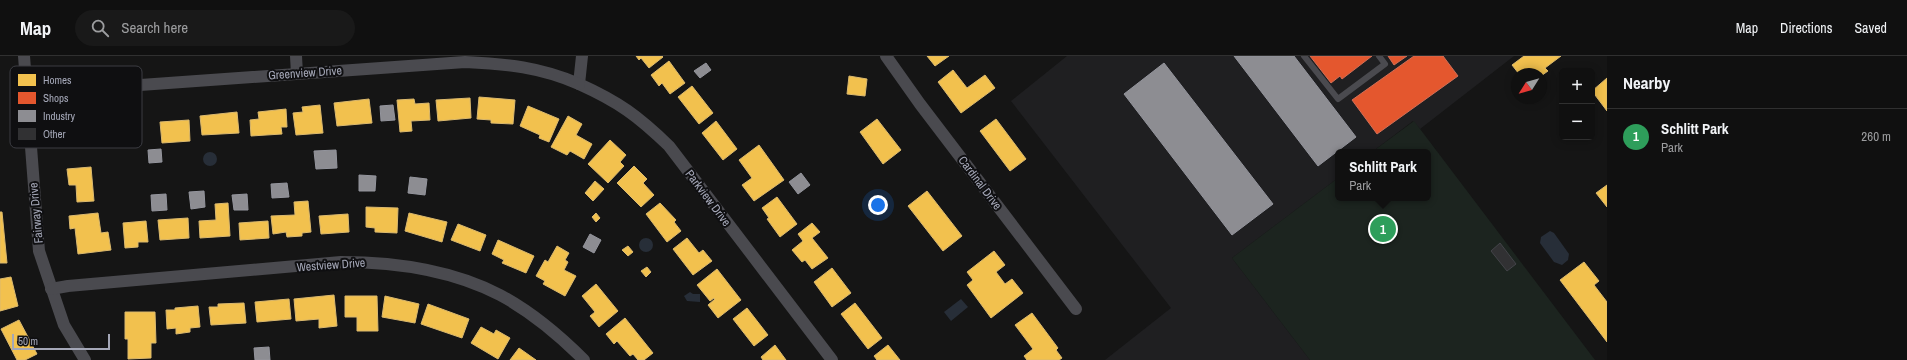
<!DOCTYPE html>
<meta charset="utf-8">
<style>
body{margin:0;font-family:"Archivo Narrow",sans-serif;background:#191919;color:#f1f3f6}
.controls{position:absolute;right:12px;top:12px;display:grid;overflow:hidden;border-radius:6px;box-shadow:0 2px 10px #0003}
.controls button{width:36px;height:36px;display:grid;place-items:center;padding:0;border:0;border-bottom:1px solid #303030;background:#101010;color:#f1f3f6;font:20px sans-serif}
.compass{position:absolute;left:1511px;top:12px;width:36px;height:36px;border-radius:50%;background:#101010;box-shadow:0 2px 10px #0003;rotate:233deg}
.scale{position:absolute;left:12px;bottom:10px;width:98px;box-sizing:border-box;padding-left:4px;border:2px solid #a4a7b7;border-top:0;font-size:11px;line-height:14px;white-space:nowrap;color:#a4a7b7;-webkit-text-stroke:3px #0f0f11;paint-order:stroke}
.you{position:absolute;left:878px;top:149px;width:14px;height:14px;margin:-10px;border:3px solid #fff;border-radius:50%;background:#1a73e8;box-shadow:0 0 0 6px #1a73e833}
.badge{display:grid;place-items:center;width:26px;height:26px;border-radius:50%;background:#0f766e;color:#fff;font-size:13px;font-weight:700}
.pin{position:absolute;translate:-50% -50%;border:2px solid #fff;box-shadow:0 1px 4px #0006}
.popup{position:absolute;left:1335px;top:93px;width:96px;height:52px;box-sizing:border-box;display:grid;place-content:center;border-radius:6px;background:#101010;filter:drop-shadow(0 1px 3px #0005);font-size:13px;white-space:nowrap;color:#9c9d9f}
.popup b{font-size:15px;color:#f1f3f6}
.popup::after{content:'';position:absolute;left:50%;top:100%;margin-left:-8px;border:8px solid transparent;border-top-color:#101010}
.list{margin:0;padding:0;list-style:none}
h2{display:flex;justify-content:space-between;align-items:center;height:52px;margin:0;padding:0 16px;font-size:17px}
h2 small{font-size:13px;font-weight:400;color:#9c9d9f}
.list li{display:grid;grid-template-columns:26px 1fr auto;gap:12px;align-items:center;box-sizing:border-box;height:56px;padding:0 16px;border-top:1px solid #303030}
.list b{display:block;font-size:15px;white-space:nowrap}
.list p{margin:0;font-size:13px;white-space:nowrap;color:#9c9d9f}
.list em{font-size:13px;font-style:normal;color:#9c9d9f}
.icon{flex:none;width:22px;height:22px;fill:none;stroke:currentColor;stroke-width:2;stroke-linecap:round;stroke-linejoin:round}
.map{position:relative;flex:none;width:1607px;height:304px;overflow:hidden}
header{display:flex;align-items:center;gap:24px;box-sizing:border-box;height:56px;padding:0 20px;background:#101010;border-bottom:1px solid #303030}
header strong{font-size:19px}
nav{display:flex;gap:22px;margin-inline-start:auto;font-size:14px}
.search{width:280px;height:36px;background:#191919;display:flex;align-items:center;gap:10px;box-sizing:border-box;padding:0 14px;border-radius:22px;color:#9c9d9f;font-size:15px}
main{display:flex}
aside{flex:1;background:#101010}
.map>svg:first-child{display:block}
</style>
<header>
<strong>Map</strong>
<div class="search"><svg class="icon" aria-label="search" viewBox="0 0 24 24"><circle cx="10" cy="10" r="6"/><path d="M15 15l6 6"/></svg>Search here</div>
<nav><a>Map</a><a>Directions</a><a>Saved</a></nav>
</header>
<main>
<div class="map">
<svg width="1607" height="304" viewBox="0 0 1607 304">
<rect width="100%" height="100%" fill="#151515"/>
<!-- built -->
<path fill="#1f1f21" d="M1067,0H1514L1420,73L1413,65L1372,96H1338V122L1232,202L1310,304H1105L1171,252L1011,45Z"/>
<!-- green -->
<path fill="#1c241f" d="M1414,65L1595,304H1310L1232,202L1338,122V142H1428V96H1372Z"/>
<!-- water -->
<g fill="#272e38">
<circle cx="210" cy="103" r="7"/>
<path d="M1550,175L1554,177L1569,198L1568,204L1562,209L1554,206L1540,187L1541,181Z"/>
<circle cx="646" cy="189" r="7"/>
<path d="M690,236L693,238H700V246L687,245L684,240Z"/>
<path d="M961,243L968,251L951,265L944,256Z"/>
</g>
<!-- homes -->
<g fill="#f2c14e" stroke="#dbb96e">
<path d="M636,0H662L663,1L649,12L641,2L639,4Z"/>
<path d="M927,0H949L935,10Z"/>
<path d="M1524,0H1561L1545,12L1548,15L1541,20V18H1519L1512,9Z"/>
<path d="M669,5L685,27L670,38L662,27L659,30L651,19Z"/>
<path d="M953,14L967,32L985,19L995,32L961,57L938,26Z"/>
<path d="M849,20L867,23L865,40L847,38Z"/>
<path d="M1607,22V55L1592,35Z"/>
<path d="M692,30L713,57L699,68L678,41Z"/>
<path d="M479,41L515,44L513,68L491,67V64L477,63Z"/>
<path d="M470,42L471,62L438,65L436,44Z"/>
<path d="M369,43L372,67L337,70L334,47Z"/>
<path d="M414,43L415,48L429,47L430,64L411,65L412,75L400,76L397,44Z"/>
<path d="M320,49L323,77L296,79L293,57L303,56L302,51Z"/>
<path d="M528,50L559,63L549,86L539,82L540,79L520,70Z"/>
<path d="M286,53L287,71H281L282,78L251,80L250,64L259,63L258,56Z"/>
<path d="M237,56L239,77L202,79L200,60Z"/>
<path d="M568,60L582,68L576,79L592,88L584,103L570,95L567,99L551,91Z"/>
<path d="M877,63L901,94L883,108L860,76Z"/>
<path d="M996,63L1026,103L1010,115L980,75Z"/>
<path d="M189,64L190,85L162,87L160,66Z"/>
<path d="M716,65L737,93L723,104L702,77Z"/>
<path d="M124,66L125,86L73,89L72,69Z"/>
<path d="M610,84L626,99L620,106L624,110L608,127L588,108Z"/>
<path d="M759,89L784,124L754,145L742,129L752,122L739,104Z"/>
<path d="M634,110L647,123L643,127L654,139L641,151L617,127Z"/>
<path d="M91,111L94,145L77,146L76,129H69L67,113Z"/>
<path d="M595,125L604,133L593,145L585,137Z"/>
<path d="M1607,129V151L1596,137Z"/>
<path d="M927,135L962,180L943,195L908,150Z"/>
<path d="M777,141L797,168L780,181L767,163L769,162L762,152Z"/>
<path d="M308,145L311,176L302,177V180L287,181L286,176L273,178L271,160L295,159L294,146Z"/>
<path d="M228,147L230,180L200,182L199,165L216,164L215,148Z"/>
<path d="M660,147L676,164L674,166L681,175L667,186L646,158Z"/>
<path d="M366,151L398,152L397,177L375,176V172L366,171Z"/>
<path d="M0,156H2L7,207H0Z"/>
<path d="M98,157L101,177L108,176L111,194L78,198L75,172L70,173L69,160Z"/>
<path d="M409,157L447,166L442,186L405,175Z"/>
<path d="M596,157L600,162L596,166L592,161Z"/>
<path d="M348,158L349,176L321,178L319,160Z"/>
<path d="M188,162L189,182L160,184L158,164Z"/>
<path d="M146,165L148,186H138V191L125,192L123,167Z"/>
<path d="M268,165L269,182L240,184L239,167Z"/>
<path d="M812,167L820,176L812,182L828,202L812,213L805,204L802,206L792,194L803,185L798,178Z"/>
<path d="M458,168L486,179L480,195L451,184Z"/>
<path d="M687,182L699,197L703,194L712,205L693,219L673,193Z"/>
<path d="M498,184L534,200L526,217L502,207L504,204L492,198Z"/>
<path d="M557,190L569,197L565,204L568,206L564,214L576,220L565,240L543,228L545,225L536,220L545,204L548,206Z"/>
<path d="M628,190L633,196L628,200L622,194Z"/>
<path d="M994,195L1005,209L996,216L1005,228L1012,223L1023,237L991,262L967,229L973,224L967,216Z"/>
<path d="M1584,206L1599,225L1594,229L1607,246V286L1560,224Z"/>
<path d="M647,211L651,216L646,221L641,215Z"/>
<path d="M832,212L851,237L832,251L814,226Z"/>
<path d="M717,213L741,244L718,262L708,249L715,243L714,242L710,245L697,229Z"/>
<path d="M11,221L18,250L0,255V223Z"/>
<path d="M596,228L618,255L599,271L590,260L595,256L582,240Z"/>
<path d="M334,239L337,270L319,272V263L296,265L294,243Z"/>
<path d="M345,240H377L378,275H357V261H345Z"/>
<path d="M385,240L419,248L415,267L382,261Z"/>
<path d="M289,243L291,263L257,266L255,246Z"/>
<path d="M244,247L246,267L211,269L209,251H218V248Z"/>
<path d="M855,247L882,282L868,293L841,258Z"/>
<path d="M428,248L469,263L462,282L421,268Z"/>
<path d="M198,250L200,271L190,272V276L176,278V272L167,273L166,254H175V252Z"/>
<path d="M747,252L768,279L754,290L733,263Z"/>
<path d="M125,256H155L156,287H151V302L128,303V283H125Z"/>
<path d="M1032,257L1058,292L1056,294L1062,302L1059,304H1027L1024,300L1033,293L1015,269Z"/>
<path d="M625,262L653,297L644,304H638L633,298L630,300L617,285L614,288L606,278Z"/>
<path d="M19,264L37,298L25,304H17L1,273Z"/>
<path d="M481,271L494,278L496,274L510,282L498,303L471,287Z"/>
<path d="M775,289L786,304H763L761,301Z"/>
<path d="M888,289L900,304H877L874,300Z"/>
<path d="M519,292L536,304H510Z"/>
</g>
<!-- shops -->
<g fill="#e4572e" stroke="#d16f57">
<path d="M1310,0H1372L1342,23L1340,20L1331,27Z"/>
<path d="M1388,0H1407L1394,9Z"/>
<path d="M1414,0H1443L1458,20L1377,78L1352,44Z"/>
</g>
<!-- industry -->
<g fill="#8d8d92" stroke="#94959d">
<path d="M1234,0H1294L1356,81L1318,110Z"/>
<path d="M706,7L711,14L700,22L694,15Z"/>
<path d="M1164,7L1273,148L1232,179L1124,38Z"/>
<path d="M393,49L395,64L381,65L380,50Z"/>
<path d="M161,93L162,106L149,107L148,94Z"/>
<path d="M336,94L337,112L316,113L314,95Z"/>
<path d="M801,117L810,129L798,138L789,126Z"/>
<path d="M359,119L376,120L375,135H359Z"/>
<path d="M410,121L427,123L425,139L408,137Z"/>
<path d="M287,127L289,141L272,142L271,128Z"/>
<path d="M204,135L205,151L191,153L189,136Z"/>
<path d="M166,138L167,154L152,155L151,139Z"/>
<path d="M247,138L248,154H234L232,139Z"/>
<path d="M590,178L601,184L594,197L583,191Z"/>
<path d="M269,291L270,304H255L254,292Z"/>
</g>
<!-- building -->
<path fill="#313133" stroke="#434449" d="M1500,187L1516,208L1507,215L1491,195Z"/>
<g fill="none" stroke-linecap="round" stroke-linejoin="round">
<!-- service -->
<path stroke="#4a4a4f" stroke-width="6" d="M1304,0L1338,43L1385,8L1379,0"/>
<!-- minor -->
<g stroke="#4a4a4f" stroke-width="12">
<path d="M24,0L39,195L64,269L85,304"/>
<path d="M296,0L297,18"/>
<path d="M582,0L579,28C619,46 638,60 669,90L832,304"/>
<path d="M886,0L920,48L1076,253"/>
<path d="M28,37L465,6C507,8 540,11 579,28"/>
<path d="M51,233L68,230L341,206C395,206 452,214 500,239C532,256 559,279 584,304"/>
</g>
</g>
<g text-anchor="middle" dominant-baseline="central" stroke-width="4" stroke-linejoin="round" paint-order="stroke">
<!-- street labels -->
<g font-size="12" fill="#a4a7b7" stroke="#0f0f11">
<text transform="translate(305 17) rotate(-4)">Greenview Drive</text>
<text transform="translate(980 127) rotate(53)">Cardinal Drive</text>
<text transform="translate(708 142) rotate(53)">Parkview Drive</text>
<text transform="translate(36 157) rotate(-95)">Fairway Drive</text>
<text transform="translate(331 209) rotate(-4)">Westview Drive</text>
</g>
</g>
<!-- legend -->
<rect x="10" y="10" width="132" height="82" rx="6" fill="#0f0f11" stroke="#3c3d43" stroke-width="1"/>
<rect x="18" y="18" width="18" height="12" fill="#f2c14e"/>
<rect x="18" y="36" width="18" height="12" fill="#e4572e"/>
<rect x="18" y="54" width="18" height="12" fill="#8d8d92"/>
<rect x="18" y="72" width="18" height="12" fill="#313133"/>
<g font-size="11" fill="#a4a7b7">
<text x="43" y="28">Homes</text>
<text x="43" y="46">Shops</text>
<text x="43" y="64">Industry</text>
<text x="43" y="82">Other</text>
</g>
</svg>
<div class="controls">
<button>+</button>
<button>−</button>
</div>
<svg class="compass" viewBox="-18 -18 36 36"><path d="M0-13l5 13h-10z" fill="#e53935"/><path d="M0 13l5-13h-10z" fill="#9c9d9f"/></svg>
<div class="scale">50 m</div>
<div class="you"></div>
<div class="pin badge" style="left:1383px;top:173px;background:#2e9e5b">1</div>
<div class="popup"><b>Schlitt Park</b>Park</div>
</div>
<aside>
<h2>Nearby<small></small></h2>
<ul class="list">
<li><span class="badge" style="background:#2e9e5b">1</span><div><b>Schlitt Park</b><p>Park</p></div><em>260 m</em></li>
</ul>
</aside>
</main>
